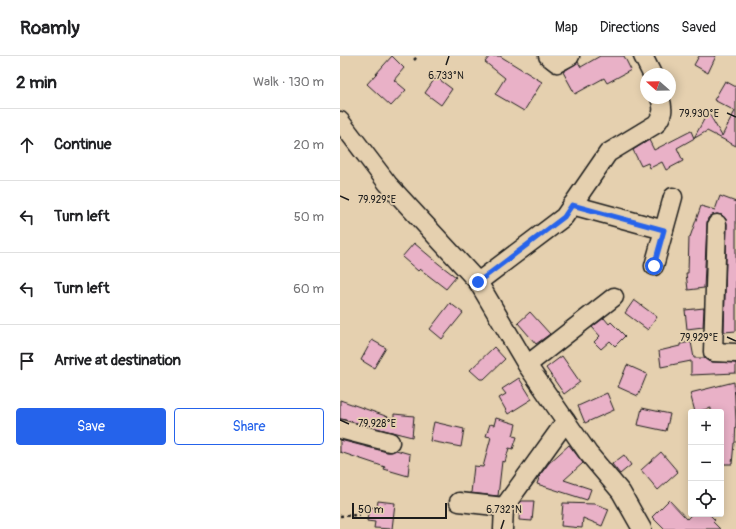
<!DOCTYPE html>
<meta charset="utf-8">
<style>
body{margin:0;font-family:Pangolin,sans-serif;background:#f2f2f2;color:#202124}
.controls{position:absolute;right:12px;bottom:12px;display:grid;overflow:hidden;border-radius:4px;box-shadow:0 2px 10px #0003}
.controls button{width:36px;height:36px;display:grid;place-items:center;padding:0;border:0;border-bottom:1px solid #e0e0e0;background:#fff;color:#202124;font:20px sans-serif}
.compass{position:absolute;left:300px;top:12px;width:36px;height:36px;border-radius:50%;background:#fff;box-shadow:0 2px 10px #0003;rotate:290deg}
.scale{position:absolute;left:12px;bottom:10px;width:95px;box-sizing:border-box;padding-left:4px;border:2px solid #1c1c1c;border-top:0;font-size:11px;line-height:14px;white-space:nowrap;color:#1c1c1c;-webkit-text-stroke:3px #e5d0af;paint-order:stroke}
.stop{position:absolute;width:12px;height:12px;margin:-9px;border:3px solid #2563eb;border-radius:50%;background:#fff}
.stop.end{background:#2563eb;border-color:#fff;box-shadow:0 1px 4px #0008}
.list{margin:0;padding:0;list-style:none}
h2{display:flex;justify-content:space-between;align-items:center;height:52px;margin:0;padding:0 16px;font-size:17px}
h2 small{font-size:13px;font-weight:400;color:#757577}
.list li{display:grid;grid-template-columns:26px 1fr auto;gap:12px;align-items:center;box-sizing:border-box;height:72px;padding:0 16px;border-top:1px solid #e0e0e0}
.list b{display:block;font-size:15px;white-space:nowrap}
.list em{font-size:13px;font-style:normal;color:#757577}
.actions{display:flex;gap:8px;padding:12px 16px}
.actions a{flex:1;padding:9px 0;border:1px solid #2563eb;border-radius:4px;text-align:center;font-size:14px;color:#2563eb}
.actions .main{background:#2563eb;color:#fff}
.icon{flex:none;width:22px;height:22px;fill:none;stroke:currentColor;stroke-width:2;stroke-linecap:round;stroke-linejoin:round}
.map{position:relative;flex:none;width:396px;height:473px;overflow:hidden}
header{display:flex;align-items:center;gap:24px;box-sizing:border-box;height:56px;padding:0 20px;background:#fff;border-bottom:1px solid #e0e0e0}
header strong{font-size:19px}
nav{display:flex;gap:22px;margin-inline-start:auto;font-size:14px}
main{display:flex}
aside{flex:1;background:#fff}
.map>svg:first-child{display:block}
</style>
<header>
<strong>Roamly</strong>
<nav><a>Map</a><a>Directions</a><a>Saved</a></nav>
</header>
<main>
<aside>
<h2>2 min<small>Walk · 130 m</small></h2>
<ul class="list">
<li><svg class="icon" aria-label="ahead" viewBox="0 0 24 24"><path d="M12 20V5M6 11l6-6 6 6"/></svg><div><b>Continue</b></div><em>20 m</em></li>
<li><svg class="icon" aria-label="left" viewBox="0 0 24 24"><path d="M17 20v-9H6M10 6l-5 5 5 5"/></svg><div><b>Turn left</b></div><em>50 m</em></li>
<li><svg class="icon" aria-label="left" viewBox="0 0 24 24"><path d="M17 20v-9H6M10 6l-5 5 5 5"/></svg><div><b>Turn left</b></div><em>60 m</em></li>
<li><svg class="icon" aria-label="arrive" viewBox="0 0 24 24"><path d="M6 21V4h12l-3 4 3 4H6"/></svg><div><b>Arrive at destination</b></div></li>
</ul>
<div class="actions"><a class="main">Save</a><a>Share</a></div>
</aside>
<div class="map">
<svg width="396" height="473" viewBox="0 0 396 473">
<rect width="100%" height="100%" fill="#e5d0af"/>
<filter id="ink" filterUnits="userSpaceOnUse"><feTurbulence type="fractalNoise" baseFrequency=".025" numOctaves="2"/><feDisplacementMap in="SourceGraphic" scale="8" xChannelSelector="R" yChannelSelector="G"/><feConvolveMatrix kernelMatrix="1 2 1 2 8 2 1 2 1" color-interpolation-filters="sRGB"/></filter>
<g filter="url(#ink)">
<!-- building -->
<g fill="#e9b1c7" stroke="#1c1c1c">
<path d="M52,0L64,12L54,24L66,34L51,50L27,28Z"/>
<path d="M150,0H160L202,26L184,55L155,38L165,22L145,6Z"/>
<path d="M260,0H284L291,14L267,27L264,22L235,38L223,16L238,6L241,11Z"/>
<path d="M359,0H376L368,17L354,9Z"/>
<path d="M96,21L112,33L101,49L85,37Z"/>
<path d="M385,25L396,31V90L367,75L337,92L343,105L326,114L322,106L310,112L308,107L301,110L293,94L309,84L314,94L351,75L354,82L368,56L382,80L395,55L374,44Z"/>
<path d="M380,140L396,146V275L384,276L387,168L386,163L382,159L377,158L372,159L368,162L367,167L364,232L348,234L346,217H348L349,181H350L361,150L375,154Z"/>
<path d="M74,187L99,208L116,221L106,233L80,213L78,215L62,201Z"/>
<path d="M294,244L317,261L308,274L285,257Z"/>
<path d="M110,247L123,257L102,283L90,273Z"/>
<path d="M364,252L363,271L347,273L345,254Z"/>
<path d="M190,256L210,278L196,288L178,267Z"/>
<path d="M264,262L269,268L271,266L285,280L275,290L270,285L261,293L254,286L260,280L252,271Z"/>
<path d="M32,284L46,292L34,312L21,304Z"/>
<path d="M351,286L354,302H364L368,305L373,306L396,307V317L351,319V305L321,311L319,295L340,290V288Z"/>
<path d="M154,291L165,303L144,323H140L130,314Z"/>
<path d="M222,300L240,326L224,338L206,312Z"/>
<path d="M287,309L307,318L298,340L278,331Z"/>
<path d="M179,322L192,343L168,358L159,342L166,338L162,333Z"/>
<path d="M394,326L396,365L395,387H394L392,408H381V356H371V352L355,356L350,337Z"/>
<path d="M267,337L274,354L245,367L238,350Z"/>
<path d="M0,344L54,363V358L74,360L72,381L0,363Z"/>
<path d="M302,352L330,358L326,375L298,369Z"/>
<path d="M156,362L176,368L173,380L177,381L173,393L169,392L165,406L162,405L158,440L131,437L134,410L143,411L151,381L146,380L150,368L154,369Z"/>
<path d="M94,366L124,373L121,391L90,385Z"/>
<path d="M0,384L47,396H52L56,394L70,398L68,420L44,413L45,411L0,396Z"/>
<path d="M229,389L243,407L224,424L251,433L247,444L197,428L200,419L209,407Z"/>
<path d="M321,396L338,416L318,434L301,414Z"/>
<path d="M284,399L291,409L280,418L272,408Z"/>
<path d="M329,444L347,463L352,458H369L375,464L373,466L380,473H324L312,461Z"/>
<path d="M38,445L55,447L52,473L34,472L35,466L27,465L29,451L37,452Z"/>
<path d="M182,445H194L192,465L179,464L180,447Z"/>
<path d="M223,447L255,448L269,453L262,470L243,462L242,472L221,470Z"/>
</g>
<g fill="none" stroke-linecap="round" stroke-linejoin="round">
<!-- minor casing -->
<g stroke="#1c1c1c" stroke-width="21">
<g id="minor">
<path d="M208,0L217,7L230,0"/>
<path d="M303,0L312,18"/>
<path d="M0,65L48,128L138,226L187,309L248,397L281,436L302,473"/>
<path d="M232,149L324,174"/>
<path d="M377,168L373,296L396,297"/>
<path d="M314,210L333,141"/>
<path d="M138,226L224,161L268,97L316,68C323,59 324,53 320,42"/>
<path d="M187,309L274,241"/>
<path d="M0,373L50,386"/>
<path d="M119,446L164,451"/>
<path d="M163,473L164,451L226,365"/>
</g>
</g>
<!-- path -->
<g stroke="#1c1c1c" stroke-width="2.5" stroke-dasharray="3 3" stroke-linecap="butt">
<path d="M74,4L78,0"/>
<path d="M0,460L19,459"/>
</g>
<!-- minor -->
<use href="#minor" stroke="#e5d0af" stroke-width="18"/>
</g>
</g>
<g fill="none" stroke-linecap="round" stroke-linejoin="round" filter="url(#ink)">
<!-- route -->
<path stroke="#2563eb" stroke-width="5" d="M138,226L224,161L232,149L324,174L314,210"/>
</g>
<!-- ticks -->
<path fill="none" stroke="#1c1c1c" stroke-width="1.5" d="M106,9L109,0M387,57L396,61M0,140L9,144M387,281L396,285M0,364L9,368M161,473L164,464"/>
<g font-size="10" text-anchor="middle" fill="#1c1c1c" stroke="#e5d0af" stroke-width="3.5" stroke-linejoin="round" paint-order="stroke">
<text x="106" y="23">6.733°N</text>
<text x="359" y="61">79.930°E</text>
<text x="37" y="147">79.929°E</text>
<text x="359" y="285">79.929°E</text>
<text x="37" y="371">79.928°E</text>
<text x="164" y="457">6.732°N</text>
</g>
</svg>
<div class="controls">
<button>+</button>
<button>−</button>
<button><svg class="icon" aria-label="locate" viewBox="0 0 24 24"><circle cx="12" cy="12" r="6"/><path d="M12 2v4M12 18v4M2 12h4M18 12h4"/></svg></button>
</div>
<svg class="compass" viewBox="-18 -18 36 36"><path d="M0-13l5 13h-10z" fill="#e53935"/><path d="M0 13l5-13h-10z" fill="#757577"/></svg>
<div class="scale">50 m</div>
<div class="stop" style="left:314px;top:210px"></div>
<div class="stop end" style="left:138px;top:226px"></div>
</div>
</main>
